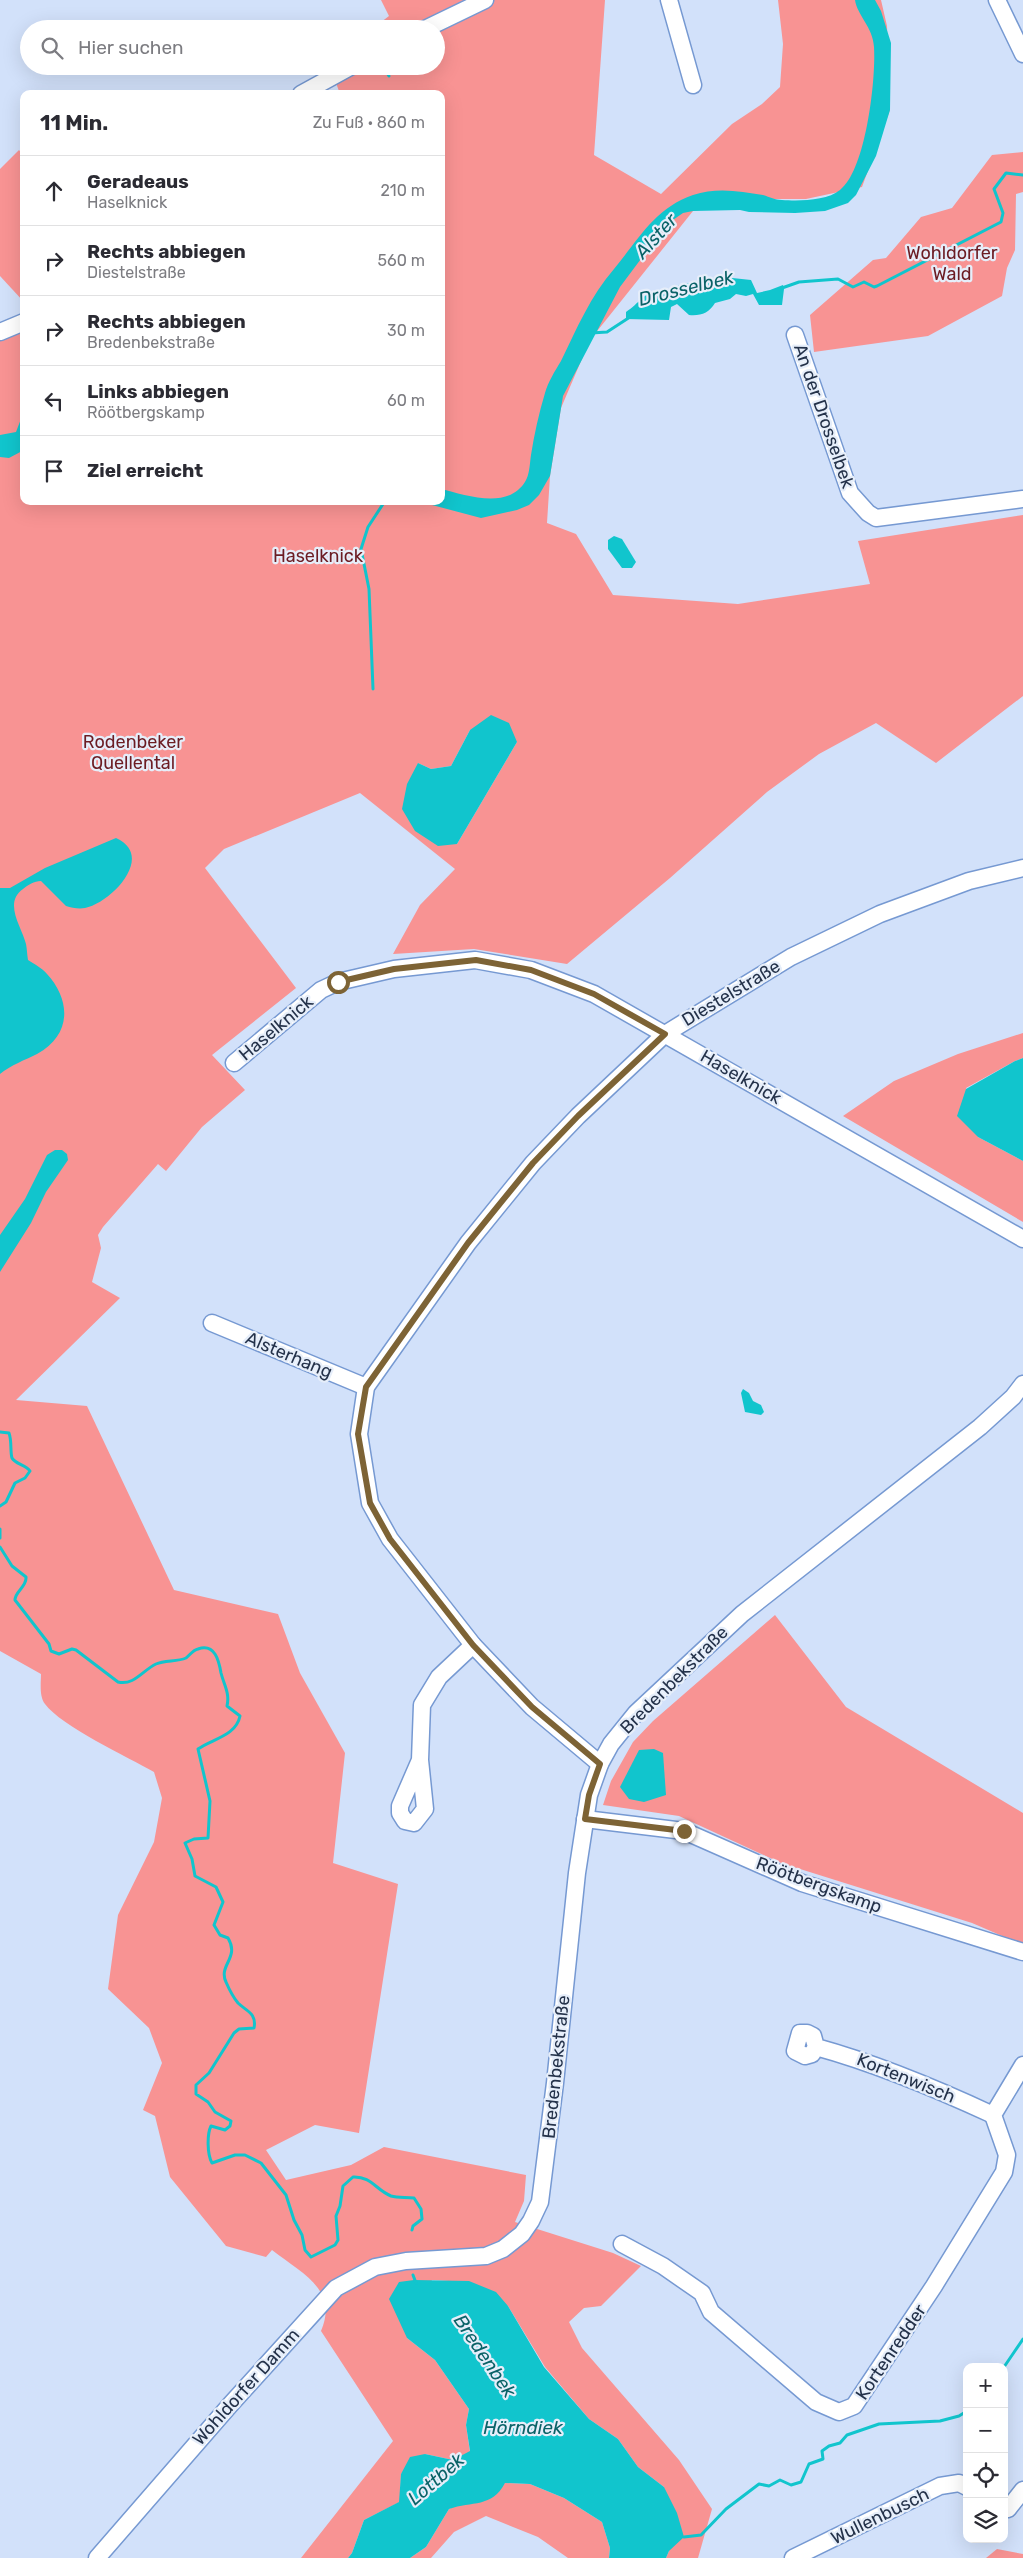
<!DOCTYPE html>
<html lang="de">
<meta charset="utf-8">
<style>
body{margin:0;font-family:Rubik,sans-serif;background:#f2f2f3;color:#2b2b33}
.controls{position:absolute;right:15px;bottom:15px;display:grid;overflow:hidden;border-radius:10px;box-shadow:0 5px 20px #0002}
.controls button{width:45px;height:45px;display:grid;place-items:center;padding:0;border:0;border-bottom:1px solid #e1e1e2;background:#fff;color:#2b2b33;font:25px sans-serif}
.stop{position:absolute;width:15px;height:15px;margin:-11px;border:4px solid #7d6335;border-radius:50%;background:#fff}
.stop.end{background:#7d6335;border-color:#fff;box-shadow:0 1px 5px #0008}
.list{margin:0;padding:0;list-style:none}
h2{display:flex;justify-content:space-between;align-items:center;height:65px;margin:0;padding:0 20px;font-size:21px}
h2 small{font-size:16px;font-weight:400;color:#7c7c81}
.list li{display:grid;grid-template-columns:32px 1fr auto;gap:15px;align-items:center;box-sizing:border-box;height:70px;padding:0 20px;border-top:1px solid #e1e1e2}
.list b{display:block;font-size:19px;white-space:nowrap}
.list p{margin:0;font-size:16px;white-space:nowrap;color:#7c7c81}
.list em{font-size:16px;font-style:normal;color:#7c7c81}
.icon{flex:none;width:28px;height:28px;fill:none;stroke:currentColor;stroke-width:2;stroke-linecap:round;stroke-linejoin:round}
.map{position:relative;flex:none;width:1023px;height:2558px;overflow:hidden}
.search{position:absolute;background:#fff;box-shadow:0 5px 20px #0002;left:20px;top:20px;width:425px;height:55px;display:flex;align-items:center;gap:12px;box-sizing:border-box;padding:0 18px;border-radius:28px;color:#7c7c81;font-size:19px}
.panel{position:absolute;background:#fff;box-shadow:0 5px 20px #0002;left:20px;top:90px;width:425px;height:415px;border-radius:10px}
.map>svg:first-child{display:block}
</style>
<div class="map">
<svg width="1023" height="2558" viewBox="0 0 1023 2558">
<rect width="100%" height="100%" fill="#d2e1fa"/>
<!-- green -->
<g fill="#f89393" fill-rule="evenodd">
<path d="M381,0H605L594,155L661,194L732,124L762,104L780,87L783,44L778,0H881L887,26L890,110L862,187L806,199H775L693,211L590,340L561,408L550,476L547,523L576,534L613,595L738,604L870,584L858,541L1023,515V696L936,763L876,723L819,754L767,792L670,878L567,964L474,949L393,954L420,905L455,869L360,793L224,849L205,868L296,988L212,1055L245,1090L202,1127L166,1171L158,1164L103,1227L98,1235L101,1248L92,1282L120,1298L16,1400L87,1406L174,1590L278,1614L300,1673L345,1753L333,1863L398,1884L359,2133L315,2125L266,2150L286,2180L351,2165L384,2147L526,2175L524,2201L515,2222L613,2253L641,2266L601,2306L584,2308L569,2322L582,2348L679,2460L712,2509L698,2558H666L669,2551L664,2487L638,2467L618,2439L589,2419L545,2367L508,2306L449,2281L432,2280L407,2338L435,2360L469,2409L466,2425L470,2452L453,2460L425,2454L401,2474L400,2502L364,2520L352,2553L348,2558H301L393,2441L321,2331C339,2289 301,2273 272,2250L266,2257L226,2246L170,2177L155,2116L143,2110L162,2063L149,2028L108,1989L118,1915L154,1842L162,1798L154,1772C128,1757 61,1726 45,1704C39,1696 41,1683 41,1674L0,1651V340L24,330V501H441V94H340L330,66H436V29H372L389,16ZM470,730L517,742L457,844L418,763L431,769L451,766Z"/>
<path d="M19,150L24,156V302L0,276V169Z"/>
<path d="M1023,152V192L1016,194L1015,250L1007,268L1002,296L928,336L814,352L810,315L873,260L886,258L921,217L952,208L992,155Z"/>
<path d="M1023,1033V1058L1015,1061L966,1088L978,1137L1023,1161V1222L843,1116L894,1081L958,1054Z"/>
<path d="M775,1615L846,1707L1023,1813V1945L972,1923L781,1863L679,1816L603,1805L611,1781L633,1742L653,1721Z"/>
<path d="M505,2483L530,2484L564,2498L602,2522L610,2548L609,2558H568L538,2537L486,2516L454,2532L431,2558H410L426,2547L449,2509Z"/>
<path d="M997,2549L1023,2554V2558H986Z"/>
</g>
<!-- water -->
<g fill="#11c5cd">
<path d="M855,0H875L881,11L891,43L890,110L876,156L856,195L848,203L825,211L795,213L749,212L740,210L693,211L683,213L667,224L620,287L563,396L550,476L539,495L529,505L517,510L481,518L417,501H441V489C462,494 498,507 518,490C530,480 529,469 531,455C534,435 539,413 545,393C548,382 555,371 561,361C576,330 591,295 614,269C638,240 655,208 693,195C716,187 740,191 763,195C770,197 775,200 782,200C799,201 827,201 840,190C866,170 876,79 874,47C873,27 857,15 855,0Z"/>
<path d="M723,277L751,280L757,293L770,290L783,285L784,289L782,305H759L753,294L746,296L736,294L730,299L715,303C709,313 701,316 689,315L677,304L671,307L669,320L626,319V312C643,301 649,283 671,295L679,285Z"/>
<path d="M24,411V450L9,458L0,457V435L16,432Z"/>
<path d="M614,536L622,539L636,562L632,568H622L608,549V540Z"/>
<path d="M491,715L509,723L517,742L457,844L438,846L415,831L402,809L407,784L418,763L431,769L451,766L470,730Z"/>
<path d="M116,838C156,856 111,903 85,908C79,909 72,908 66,906L41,881C34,881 28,885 23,889C3,903 22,927 26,944C27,949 27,954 28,960C34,964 42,968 47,974C71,1000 72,1035 37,1054C25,1060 11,1065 0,1074V888H10L45,868Z"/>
<path d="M1023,1058V1161L978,1137L957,1116L966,1089L1015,1061Z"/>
<path d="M55,1150H62L67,1154L68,1160L46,1192L31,1223L0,1272V1235L25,1199L47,1155Z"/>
<path d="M743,1389L749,1393L753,1401L761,1405L764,1412L761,1415L745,1412L741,1393Z"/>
<path d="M654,1749L663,1753L666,1795L644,1802L629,1799L620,1787L639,1750Z"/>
<path d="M414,2280L469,2281L496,2292L508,2306L544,2367L589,2419L618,2439L638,2467L664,2487L677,2513L684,2537L669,2551L666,2558H609L610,2548L602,2522L564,2498L530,2484L505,2483C492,2508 472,2501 449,2509L426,2547L410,2558H348L352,2553L364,2520L399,2502L401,2474L410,2457L425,2454L453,2460L470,2451L466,2425L469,2409L435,2360L407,2338L389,2299L399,2282Z"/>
</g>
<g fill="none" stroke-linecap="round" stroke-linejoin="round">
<!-- stream -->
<g stroke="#11c5cd" stroke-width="3">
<path d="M383,66L389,76"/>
<path d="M782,288L799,282L838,279L853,287L864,282L874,287L877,286L1001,222L1003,213L994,189L1006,173L1023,175"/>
<path d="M591,333L607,332L630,317"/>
<path d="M373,689L369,589L361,549L368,527L385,501"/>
<path d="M0,1432L9,1433C12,1441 10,1452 12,1458C15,1464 26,1465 30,1471L25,1478L15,1483L6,1502L0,1506"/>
<path d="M0,1529V1538"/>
<path d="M0,1547L12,1566L26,1577C27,1587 15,1591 15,1600L49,1644L51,1651L59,1654L72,1649L76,1650L118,1682C134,1686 143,1670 156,1664C165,1660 177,1662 186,1658C190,1655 193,1650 198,1649C215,1643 219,1661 221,1673C224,1685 230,1693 227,1706L240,1716C236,1736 212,1739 198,1749L210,1801L208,1838L194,1839L185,1843L192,1859L195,1876L216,1887L223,1902L214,1925L220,1935L228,1938C240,1958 218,1965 226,1982C229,1989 233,1997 238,2003C246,2011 257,2013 254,2028L239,2029L234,2033L209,2073L196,2085V2094L208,2102L215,2112L231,2121L230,2126L225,2130L211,2126C207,2134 207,2154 212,2163L235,2155H245L261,2163L286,2195L294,2220L302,2235L305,2250L311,2257L335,2245L338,2240L336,2216L340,2206L343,2186L353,2177C371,2176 376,2190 391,2196C398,2198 406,2197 414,2198L421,2209L422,2219L413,2226L412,2230"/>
<path d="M413,2275L416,2283"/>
<path d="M1004,2367L1023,2339"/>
<path d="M684,2537L701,2535L726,2509L759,2484L769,2486L780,2480L791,2485L801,2482L809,2464L823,2459L822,2451L829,2446L840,2443L847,2435L879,2424L940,2421L959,2416L967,2411"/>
</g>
<!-- minor casing -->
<g stroke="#7699d2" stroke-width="19">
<g id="minor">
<path d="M669,0L693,85"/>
<path d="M997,0L1023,54"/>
<path d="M425,29L485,0"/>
<path d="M301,94L352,66"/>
<path d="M0,332L24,322"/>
<path d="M795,335L850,493L868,513L876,518L1023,499"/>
<path d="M234,1063L321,990L338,982L394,969L475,960L531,970L594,994L1023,1239"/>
<path d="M212,1323L366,1387"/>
<path d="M420,1760L425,1809L414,1823L405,1821L400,1813V1806L420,1760L422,1705L439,1677L473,1645"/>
<path d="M600,1764L532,1707L473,1645L390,1539L370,1503L359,1434L366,1387L468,1243L533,1163L578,1116L665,1034L791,957L880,914L969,881L1023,868"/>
<path d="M585,1819L684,1831L802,1883L1023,1952"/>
<path d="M816,2047L812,2054L805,2056L795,2051L800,2033H807L813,2036L816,2047C878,2064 935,2088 993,2115"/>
<path d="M622,2244L663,2266L702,2293L711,2312L816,2402L839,2412L854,2406L934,2286L1004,2172L1007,2155L993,2115L1023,2065"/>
<path d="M1004,2507L1008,2509L1023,2490"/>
<path d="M97,2558L230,2405L336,2288L375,2267L406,2261L486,2256L503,2249L522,2234L531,2221L540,2202L555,2083L577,1873L589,1795L600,1764L611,1744L636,1713L742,1614L980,1427L1013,1397L1023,1384"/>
<path d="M793,2558L940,2486L959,2483L967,2487"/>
</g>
</g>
<!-- minor -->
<use href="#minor" stroke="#fff" stroke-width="16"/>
</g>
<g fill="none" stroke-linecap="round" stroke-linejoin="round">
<!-- route -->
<path stroke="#7d6335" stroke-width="6" d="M338,982L394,969L476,960L531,970L594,994L665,1034L578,1116L533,1163L468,1243L366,1387L358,1434L370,1503L390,1539L473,1645L532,1707L600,1764L589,1795L585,1819L684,1831"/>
</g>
<g text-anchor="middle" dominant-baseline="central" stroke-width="4.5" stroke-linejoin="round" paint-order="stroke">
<!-- park labels -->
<g font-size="18" fill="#6c1c23" stroke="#e6eefa">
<text x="952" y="253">Wohldorfer<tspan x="952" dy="21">Wald</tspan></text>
<text x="318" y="556">Haselknick</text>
<text x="133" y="742">Rodenbeker<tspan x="133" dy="21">Quellental</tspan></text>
</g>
<!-- street labels -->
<g font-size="18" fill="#24324a" stroke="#e6eefa">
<text transform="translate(824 416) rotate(71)">An der Drosselbek</text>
<text transform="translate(731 993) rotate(-31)">Diestelstraße</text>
<text transform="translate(276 1028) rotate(-40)">Haselknick</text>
<text transform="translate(741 1077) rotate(30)">Haselknick</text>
<text transform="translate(289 1355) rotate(23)">Alsterhang</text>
<text transform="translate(674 1680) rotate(-45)">Bredenbekstraße</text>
<text transform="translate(819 1885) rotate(20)">Röötbergskamp</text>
<text transform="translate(556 2067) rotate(-84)">Bredenbekstraße</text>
<text transform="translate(906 2078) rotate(22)">Kortenwisch</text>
<text transform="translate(891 2352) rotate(-56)">Kortenredder</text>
<text transform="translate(246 2387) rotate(-48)">Wohldorfer Damm</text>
<text transform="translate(880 2516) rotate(-26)">Wullenbusch</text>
</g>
<!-- water labels -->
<g font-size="19" font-style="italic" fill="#096267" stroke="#e6eefa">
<text transform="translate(656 236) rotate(-48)">Alster</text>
<text transform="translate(686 288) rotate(-14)">Drosselbek</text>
<text transform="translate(485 2356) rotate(56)">Bredenbek</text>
<text x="523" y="2427">Hörndiek</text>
<text transform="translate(436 2479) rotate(-41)">Lottbek</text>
</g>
</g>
</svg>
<div class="controls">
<button>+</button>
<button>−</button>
<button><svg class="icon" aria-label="locate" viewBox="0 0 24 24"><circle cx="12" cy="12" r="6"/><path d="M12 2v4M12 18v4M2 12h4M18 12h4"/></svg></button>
<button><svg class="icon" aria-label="layers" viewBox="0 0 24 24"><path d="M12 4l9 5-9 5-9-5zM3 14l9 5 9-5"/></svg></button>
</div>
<div class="stop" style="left:338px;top:982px"></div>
<div class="stop end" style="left:684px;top:1831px"></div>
<div class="search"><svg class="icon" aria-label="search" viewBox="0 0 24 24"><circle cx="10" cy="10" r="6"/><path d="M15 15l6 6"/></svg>Hier suchen</div>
<section class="panel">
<h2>11 Min.<small>Zu Fuß · 860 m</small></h2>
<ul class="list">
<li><svg class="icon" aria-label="ahead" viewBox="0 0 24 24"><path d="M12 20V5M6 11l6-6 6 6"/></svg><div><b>Geradeaus</b><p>Haselknick</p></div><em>210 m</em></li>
<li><svg class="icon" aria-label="right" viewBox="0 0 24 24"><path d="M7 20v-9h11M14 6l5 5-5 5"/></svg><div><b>Rechts abbiegen</b><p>Diestelstraße</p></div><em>560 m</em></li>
<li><svg class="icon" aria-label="right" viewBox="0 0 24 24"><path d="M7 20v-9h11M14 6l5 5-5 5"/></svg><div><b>Rechts abbiegen</b><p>Bredenbekstraße</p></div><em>30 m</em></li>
<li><svg class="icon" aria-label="left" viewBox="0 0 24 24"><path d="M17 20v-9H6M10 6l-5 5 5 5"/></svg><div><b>Links abbiegen</b><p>Röötbergskamp</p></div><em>60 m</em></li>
<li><svg class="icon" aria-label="arrive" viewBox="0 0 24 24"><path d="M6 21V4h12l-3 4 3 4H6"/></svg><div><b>Ziel erreicht</b></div></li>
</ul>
</section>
</div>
